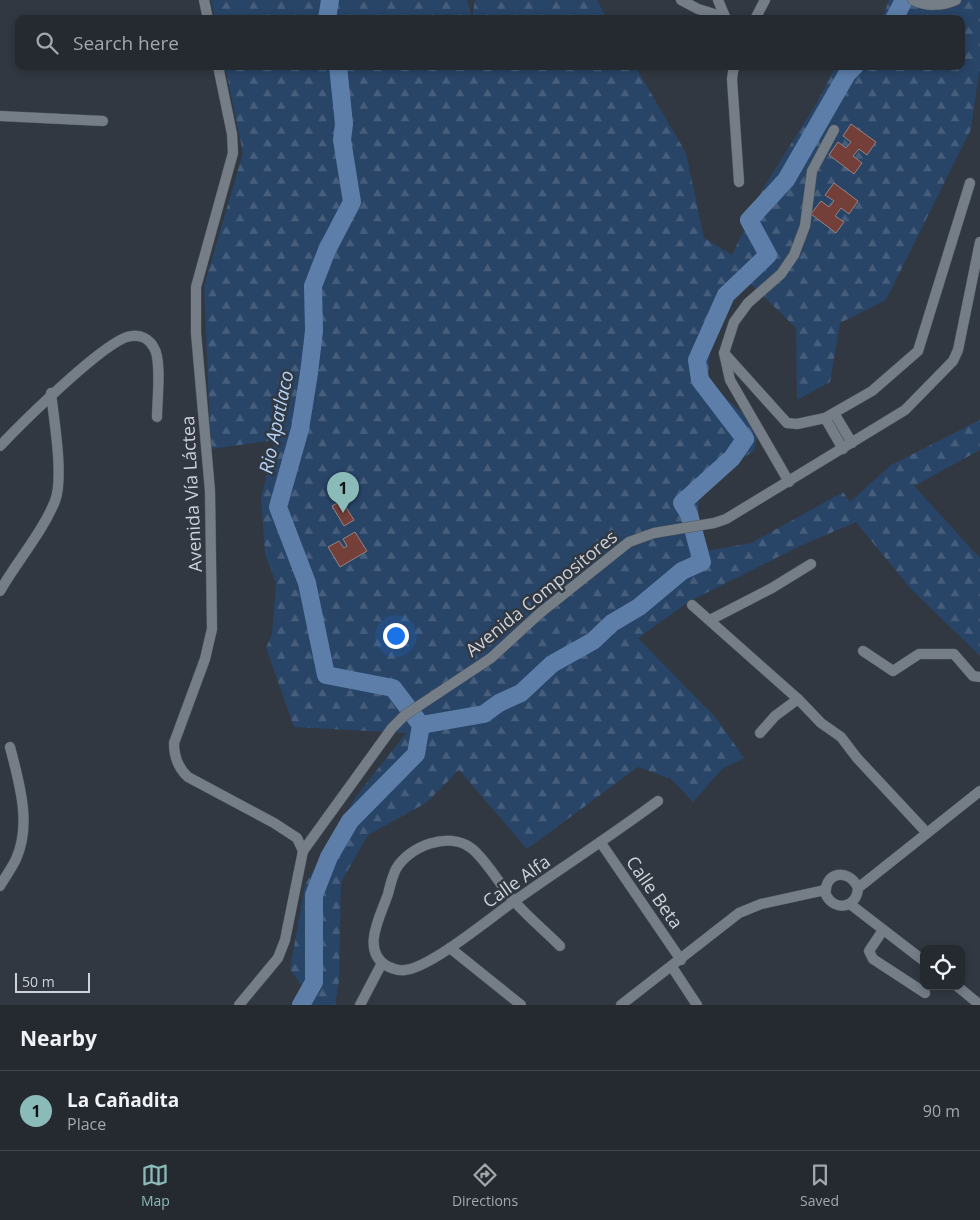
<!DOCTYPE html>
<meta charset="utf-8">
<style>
body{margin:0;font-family:"Open Sans",sans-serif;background:#2d3239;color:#f1f3f6}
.controls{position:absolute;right:15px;bottom:15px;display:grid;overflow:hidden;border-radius:10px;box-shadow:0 2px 8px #0003}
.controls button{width:45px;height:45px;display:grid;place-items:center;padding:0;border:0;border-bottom:1px solid #42464d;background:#252a31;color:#f1f3f6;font:25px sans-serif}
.scale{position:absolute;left:15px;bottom:12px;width:75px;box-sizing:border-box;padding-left:5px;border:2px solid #ced2d8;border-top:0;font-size:14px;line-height:18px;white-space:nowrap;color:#ced2d8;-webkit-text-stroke:4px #313841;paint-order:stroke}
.you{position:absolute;left:395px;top:635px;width:18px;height:18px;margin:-12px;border:4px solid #fff;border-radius:50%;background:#1a73e8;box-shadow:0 0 0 8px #1a73e833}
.badge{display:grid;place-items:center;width:32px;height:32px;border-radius:50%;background:#8bbbb9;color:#111;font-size:16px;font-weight:700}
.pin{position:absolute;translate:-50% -41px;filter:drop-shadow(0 1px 2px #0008)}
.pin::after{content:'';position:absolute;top:26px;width:18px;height:15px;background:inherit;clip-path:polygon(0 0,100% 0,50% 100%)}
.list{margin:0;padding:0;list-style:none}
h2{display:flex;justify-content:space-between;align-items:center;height:65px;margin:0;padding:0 20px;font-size:21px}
h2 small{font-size:16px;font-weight:400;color:#a3a7ab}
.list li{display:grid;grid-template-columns:32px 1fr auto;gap:15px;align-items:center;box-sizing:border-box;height:80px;padding:0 20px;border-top:1px solid #42464d}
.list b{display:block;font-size:19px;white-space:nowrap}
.list p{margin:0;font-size:16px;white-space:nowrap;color:#a3a7ab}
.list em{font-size:16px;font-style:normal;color:#a3a7ab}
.icon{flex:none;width:28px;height:28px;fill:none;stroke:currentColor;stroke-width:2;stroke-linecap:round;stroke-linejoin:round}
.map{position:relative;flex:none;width:980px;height:1005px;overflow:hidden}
.search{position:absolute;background:#252a31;box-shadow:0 2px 8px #0003;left:15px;right:15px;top:15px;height:55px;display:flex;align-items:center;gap:12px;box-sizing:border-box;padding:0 18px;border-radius:10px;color:#a3a7ab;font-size:19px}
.sheet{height:145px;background:#252a31}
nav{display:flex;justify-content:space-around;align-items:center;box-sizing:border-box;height:70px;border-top:1px solid #42464d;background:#252a31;font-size:14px;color:#a3a7ab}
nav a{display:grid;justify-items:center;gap:2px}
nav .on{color:#8bbbb9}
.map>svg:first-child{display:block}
</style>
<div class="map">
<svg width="980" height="1005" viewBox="0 0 980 1005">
<defs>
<pattern id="forest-firs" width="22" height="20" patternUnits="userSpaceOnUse" patternTransform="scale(1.25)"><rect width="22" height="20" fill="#284467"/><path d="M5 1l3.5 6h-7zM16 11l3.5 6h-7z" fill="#465e7c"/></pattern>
</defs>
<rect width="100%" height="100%" fill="#313841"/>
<!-- forest -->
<g fill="url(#forest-firs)">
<path d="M211,0H467L472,18L475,0H597L607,19H215Z"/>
<path d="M889,0H980V66L971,129L886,300L840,323L830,382L797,400L796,328L751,284L711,321L708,382L759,428L754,451L700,485L695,553L751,543L843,492L850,502L891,465L980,420V450L914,486L980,558V656L911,589L856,522L800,546L690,601L638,638L717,719L744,758L722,769L693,802L671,779L638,767L527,849L459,770L426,803L368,835L341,882L339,981L335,1005H292L304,989L290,969L305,885L355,798L406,733L294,727L266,648L272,634L276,583L265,554L261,498L275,440L211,449L204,286L243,153L225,66H635L686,153L704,238L732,255L765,185L816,104L836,66H961V19H882Z"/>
</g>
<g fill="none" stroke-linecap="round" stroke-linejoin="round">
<!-- river -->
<g stroke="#5c7ea9" stroke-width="18">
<path d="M327,19L330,0"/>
<path d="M894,19L904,0"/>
<path d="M421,725L484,714L499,703L521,693L552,664L593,641L612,623L639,607L682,571L702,562L689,514L682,503L732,458L745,439L700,380L697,360L726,295L768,255L749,220L786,180L847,74L855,66"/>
<path d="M301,1005L314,982V895L329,857L350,821L416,754L421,725L393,688L326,675L307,583L278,507L300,429L309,373L314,331L313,286L327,250L352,202L342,140L344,124L338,66"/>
</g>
</g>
<!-- building -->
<g fill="#743e39" stroke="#938482">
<path d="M851,124L876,142L867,155L859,149L853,156L862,163L854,174L829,155L838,142L846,148L851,142L843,136Z"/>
<path d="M834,183L858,201L849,214L841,208L835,216L844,222L836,233L811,214L821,201L829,207L834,201L825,195Z"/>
<path d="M342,501L354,520L344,526L332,506Z"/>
<path d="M355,532L367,551L340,567L328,547L339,541L344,548L347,546L343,539Z"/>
</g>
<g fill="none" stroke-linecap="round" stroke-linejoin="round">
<!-- minor casing -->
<g stroke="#4f555c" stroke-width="11">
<g id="minor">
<path d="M681,0L698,9L724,17"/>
<path d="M718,0L726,19"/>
<path d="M913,0C926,7 943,6 956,0"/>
<path d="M755,19L765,0"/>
<path d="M734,66L732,79L739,182"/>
<path d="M0,116L103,121"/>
<path d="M724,353L787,423L797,424L825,418L872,391L918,351L970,183"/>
<path d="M834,413L852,443"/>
<path d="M825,418L843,449"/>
<path d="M0,446C19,426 109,336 132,336C142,335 150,340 154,348C162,360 157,401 157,417"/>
<path d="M789,482L730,380L724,353L734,322L748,303L781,274L794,255L805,226L812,171L834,130"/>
<path d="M0,591C17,561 42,533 55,501C64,478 54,420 51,393"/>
<path d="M692,605L798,699L821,723L841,737L857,758L927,833"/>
<path d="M710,620L772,588L811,564"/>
<path d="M863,651L893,671L919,654H954L973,676L980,677"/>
<path d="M760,733L775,716L798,699"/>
<path d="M601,843L681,960"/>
<path d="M0,886C5,877 12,868 16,859C32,824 19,782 10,747"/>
<path d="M850,904L924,961"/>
<path d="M883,930L869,951L873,959L925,993"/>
<path d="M560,946C545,931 528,917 514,901C501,887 486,859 471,848C449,831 409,846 396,869C392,877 390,886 388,894C381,915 360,951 387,966C393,969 398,971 405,970C430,968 490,918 513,902C561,868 611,836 658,801"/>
<path d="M450,948L521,1005"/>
<path d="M672,967L697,1005"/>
<path d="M957,986L980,1005"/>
<path d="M360,1005L382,963"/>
</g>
</g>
<!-- tertiary casing -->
<g stroke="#4f555c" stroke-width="11">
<g id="tertiary">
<path d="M204,0L208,19"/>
<path d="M218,66L232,134L233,153L196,287V333L210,491L212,629L205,659L174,743C174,757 178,768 188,777L274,823L297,838L303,851"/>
<path d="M858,888C849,867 823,872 826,895C835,912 857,908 858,888L980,791"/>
<path d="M239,1005L278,958L285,940L303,851L392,728L405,715L491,658L540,613L629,542L654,533L714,523L726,519L905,410L953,361L958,350L980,242"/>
<path d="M621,1005L739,913L761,904L825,890"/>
</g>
</g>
<!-- minor -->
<use href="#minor" stroke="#757d87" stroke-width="10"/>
<!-- tertiary -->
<use href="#tertiary" stroke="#757d87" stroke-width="10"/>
</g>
<g text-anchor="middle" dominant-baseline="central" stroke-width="5" stroke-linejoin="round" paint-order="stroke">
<!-- street labels -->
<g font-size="18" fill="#ced2d8" stroke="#313841">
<text transform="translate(191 494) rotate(-93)">Avenida Vía Láctea</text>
<text transform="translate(541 593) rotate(-39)">Avenida Compositores</text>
<text transform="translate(516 881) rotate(-35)">Calle Alfa</text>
<text transform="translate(655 892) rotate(55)">Calle Beta</text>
</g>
<!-- water labels -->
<g font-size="19" font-style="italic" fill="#b3d1f8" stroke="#313841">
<text transform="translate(276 422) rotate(-78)">Rio Apatlaco</text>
</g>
</g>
</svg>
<div class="controls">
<button><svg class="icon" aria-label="locate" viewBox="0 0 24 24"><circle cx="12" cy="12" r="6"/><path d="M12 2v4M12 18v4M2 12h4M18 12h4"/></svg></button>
</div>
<div class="scale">50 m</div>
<div class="you"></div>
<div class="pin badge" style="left:343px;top:513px">1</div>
<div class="search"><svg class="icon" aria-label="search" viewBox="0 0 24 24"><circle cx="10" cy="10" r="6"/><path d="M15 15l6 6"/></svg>Search here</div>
</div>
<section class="sheet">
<h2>Nearby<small></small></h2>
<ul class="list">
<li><span class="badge">1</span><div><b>La Cañadita</b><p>Place</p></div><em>90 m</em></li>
</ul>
</section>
<nav>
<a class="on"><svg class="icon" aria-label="map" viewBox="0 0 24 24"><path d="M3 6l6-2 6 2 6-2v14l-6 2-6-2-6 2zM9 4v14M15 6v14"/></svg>Map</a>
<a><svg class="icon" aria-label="directions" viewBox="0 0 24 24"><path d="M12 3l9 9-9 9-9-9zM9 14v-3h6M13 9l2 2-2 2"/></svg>Directions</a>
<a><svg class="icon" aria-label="saved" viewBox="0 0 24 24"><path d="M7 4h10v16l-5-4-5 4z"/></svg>Saved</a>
</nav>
